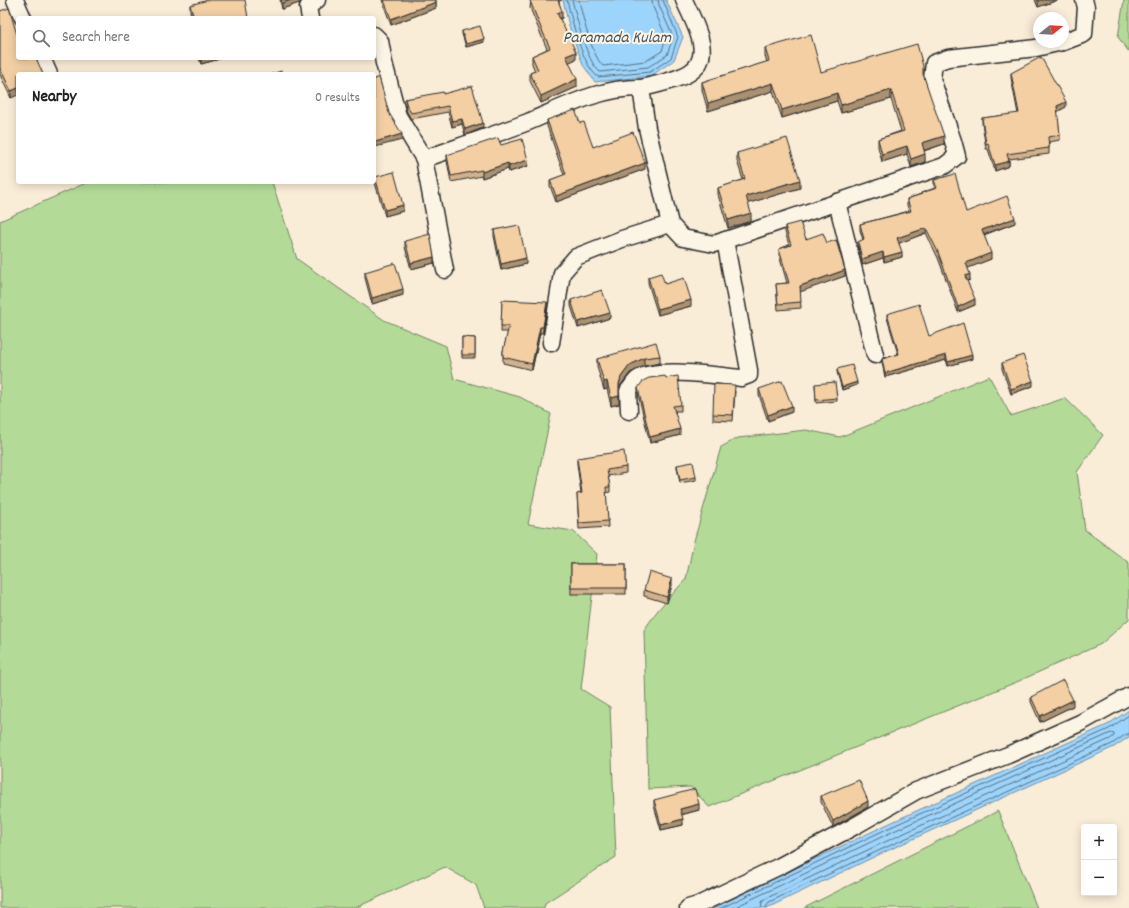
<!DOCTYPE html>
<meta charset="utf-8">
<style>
body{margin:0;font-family:Dekko,sans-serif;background:#f6f6f6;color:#222}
.controls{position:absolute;right:12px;bottom:12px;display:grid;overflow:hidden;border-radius:4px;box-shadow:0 2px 10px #0003}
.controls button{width:36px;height:36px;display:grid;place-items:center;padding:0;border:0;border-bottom:1px solid #e0e0e0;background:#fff;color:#222;font:20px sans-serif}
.compass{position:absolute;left:1033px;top:12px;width:36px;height:36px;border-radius:50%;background:#fff;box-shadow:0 2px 10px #0003;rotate:72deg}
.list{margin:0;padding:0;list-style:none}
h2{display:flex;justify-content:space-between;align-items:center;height:52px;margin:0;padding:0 16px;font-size:17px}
h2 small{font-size:13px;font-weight:400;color:#767676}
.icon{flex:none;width:22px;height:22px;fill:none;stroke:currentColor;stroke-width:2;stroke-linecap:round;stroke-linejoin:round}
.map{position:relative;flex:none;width:1129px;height:908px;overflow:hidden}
.search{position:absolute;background:#fff;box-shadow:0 2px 10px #0003;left:16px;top:16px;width:360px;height:44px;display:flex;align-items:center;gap:10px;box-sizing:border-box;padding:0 14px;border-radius:4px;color:#767676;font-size:15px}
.panel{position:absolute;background:#fff;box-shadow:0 2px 10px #0003;left:16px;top:72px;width:360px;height:112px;border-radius:4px}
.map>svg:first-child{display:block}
</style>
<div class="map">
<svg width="1129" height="908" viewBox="0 0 1129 908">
<rect width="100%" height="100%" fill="#faedd8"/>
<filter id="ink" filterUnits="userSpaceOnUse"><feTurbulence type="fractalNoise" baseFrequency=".025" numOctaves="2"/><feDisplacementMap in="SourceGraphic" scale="8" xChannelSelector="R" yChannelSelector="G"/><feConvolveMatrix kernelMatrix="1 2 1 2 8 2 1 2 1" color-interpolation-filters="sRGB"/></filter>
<g filter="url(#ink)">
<!-- green -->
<g fill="#b3db97" stroke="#6f8361">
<path d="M1124,0H1129V52L1118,37Z"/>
<path d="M88,182H272L297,259L384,320L446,346L454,379L520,397L551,414L528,524L573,531L597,554L581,689L610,707L616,857L545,903L544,908H484L476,885L445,867L355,908H0V221Z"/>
<path d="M989,376L1011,416L1065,398L1103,435L1077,472L1085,530L1129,563V619L1101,644L1019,681L709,807L691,787L648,789L644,630L658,610L686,579L694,541L721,447L738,438L806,430L840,437Z"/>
<path d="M998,811L1037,908H804Z"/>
</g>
<!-- water -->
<g fill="#9cd4fc" stroke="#6f90a8">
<path d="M563,0H666L683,37L674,60L651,76L595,82L583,65L569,26Z"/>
<path d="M1129,710V737L1114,747L878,855L767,908H712L892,822L1107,725Z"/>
</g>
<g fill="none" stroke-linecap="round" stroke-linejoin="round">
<!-- shore -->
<g stroke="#586f7f" stroke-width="1">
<path d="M567,0C572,20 582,65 598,77L650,72L671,58L678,37L663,0"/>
<path d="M572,0C577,18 586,61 600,72L648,67L667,55L673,37L659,5L658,0"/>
<path d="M579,0C582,15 592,56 603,66L646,61L662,51L666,37L653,7L652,0"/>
<path d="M721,908L893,826L1109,729L1129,715"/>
<path d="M733,908L896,830L1111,733L1114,734V736L1110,739L874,847L767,898L762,902L761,908"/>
<path d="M766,908L767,905L769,902L876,852L1112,744L1125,735L1129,734"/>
</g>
<!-- street casing -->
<g stroke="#2b2b2b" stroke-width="19">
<g id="street">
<path d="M15,0L23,18"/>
<path d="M684,0C693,21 716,57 689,73C677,80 655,85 641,88L647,128L670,224L683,238L714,244L944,166L957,156L953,141L932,79L934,63L948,58L1036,48L1062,42"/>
<path d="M310,18L308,7L317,0"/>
<path d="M374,35L380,41L384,63L398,116L424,159L445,270"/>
<path d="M1063,42L1084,34L1086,7L1084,0"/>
<path d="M42,58L49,74"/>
<path d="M424,159C458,147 494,135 528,122C564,107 601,87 641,88"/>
<path d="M837,202L875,355"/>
<path d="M551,343L562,273L576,257L622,239L670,224"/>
<path d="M629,411L628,391C631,388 634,382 638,379C653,366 719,376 741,378L749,375V370L725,240"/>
<path d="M688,908L698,905L780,866L853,827L916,791L1008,755L1080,723L1129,696"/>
</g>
</g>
<!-- street -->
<use href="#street" stroke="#fcf5e5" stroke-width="16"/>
</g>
<!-- wall -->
<g fill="#d1b28c" stroke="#2b2b2b">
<path d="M280,0H303L299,3L282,9Z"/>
<path d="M382,0H436V8L391,25Z"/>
<path d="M531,0H562L559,1L562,18L560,19L576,59L569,62L577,87L541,103L530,81V73L535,71L532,64V56L547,49L541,35L530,8Z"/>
<path d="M1035,0H1058L1038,7Z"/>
<path d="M190,5L248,18H192L190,11Z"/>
<path d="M0,11L18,38L11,98L0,75Z"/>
<path d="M462,31L484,42L466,47L462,34Z"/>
<path d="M765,48L821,72L923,74L944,144L924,151L925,162L911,167L907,154L882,162L878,147V139L901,131L891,99L841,113L837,101L782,118L773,91L708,111L702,90V82L767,62L765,56Z"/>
<path d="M199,58H223L201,64Z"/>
<path d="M1011,73L1066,107L1057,111L1060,135V140L1049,142V154L1009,159V166L995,171L988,149H986L982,123V118L1018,114L1011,78Z"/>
<path d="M443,94L483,128L465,135L462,124L452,127L448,112L411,119L407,112L405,105V99Z"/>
<path d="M547,120L580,123L593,147L645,169L556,202L550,186V180L564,175L547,126Z"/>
<path d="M501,145L528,166L509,172L508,169L482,178V176L451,182L447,161V155Z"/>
<path d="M737,153L800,188L748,203L751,221L728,228L718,195V188L743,180L737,161Z"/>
<path d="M375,177L403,211L385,216L375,183Z"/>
<path d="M934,180L966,212L1015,223L984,235L991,259L967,268L970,280L967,281L975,305L958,312L938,258L926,233L899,243L902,257L884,262L883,258L862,265L858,247V242L863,240L860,230V224L909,211L907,205V199L921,194V193L935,188L934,186Z"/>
<path d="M785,226L806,239L827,243L845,276L800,291L801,308L778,310L776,284L787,283L779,255V249L789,245L785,232Z"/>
<path d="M494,230L526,264L501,270L494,236Z"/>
<path d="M405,241L434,263L411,269L405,247Z"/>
<path d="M365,272L403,295L372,304L365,278Z"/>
<path d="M648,277L665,284L691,306L658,315L648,283Z"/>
<path d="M502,300L547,308L543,333H540L532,370L503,363V351L508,332H501Z"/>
<path d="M571,300L610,318L578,328L571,306Z"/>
<path d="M887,314L929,336L972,359L948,366L946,360L885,377L882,363V359L898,354L887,318Z"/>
<path d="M462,337L475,338V358H462Z"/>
<path d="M660,356V363L644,366L630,373L621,385L619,390V404L611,406L607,389L604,390L597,367V359Z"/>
<path d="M1002,363L1033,386L1011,394L1002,369Z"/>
<path d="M837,369L857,385L842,390L837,372Z"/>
<path d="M815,384L837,398V401L816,403Z"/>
<path d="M638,388L681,405V411H675L680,435L650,443L638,394Z"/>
<path d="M759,389L792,412L768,421L759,395Z"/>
<path d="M735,391L733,421L713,420V414Z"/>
<path d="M577,458L626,467V473L608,476L610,487V492L606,493L608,527L579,529L577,494L581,493L577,464Z"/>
<path d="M677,465L696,477V480L680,483L677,468Z"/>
<rect x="571" y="564" width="55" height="30"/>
<path d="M672,585L667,603L644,596V590Z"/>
<path d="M1031,697L1073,706L1040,722L1031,702Z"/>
<path d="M821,796L868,807L833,827L821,802Z"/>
<path d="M654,800L699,810L681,815L683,825L661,830L654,806Z"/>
</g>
<!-- shaded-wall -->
<g fill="#aa9172" stroke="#2b2b2b">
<path d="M291,0H303L299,3L282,9V3Z"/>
<path d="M1038,0H1058L1038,7Z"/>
<path d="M436,2V8L391,25V19Z"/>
<path d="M562,11V18L557,20V13Z"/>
<path d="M484,39V42L466,47V44Z"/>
<path d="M576,52V59L566,64V56Z"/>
<path d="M201,58H223L201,64Z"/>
<path d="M577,79V87L541,103V96Z"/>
<path d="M773,83V91L708,111V103Z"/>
<path d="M18,88V95L11,98V91Z"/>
<path d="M891,90V99L841,113V105Z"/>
<path d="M837,93V101L782,118V110Z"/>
<path d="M1066,102V107L1057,112V106Z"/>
<path d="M462,119V124L452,127V121Z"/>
<path d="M483,123V128L465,135V129Z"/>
<path d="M402,134V140L375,147V142Z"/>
<path d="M944,136V144L922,151V143Z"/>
<path d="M907,146V154L882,162V154Z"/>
<path d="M925,154V162L911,167V159Z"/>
<path d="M528,160V166L509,172V166Z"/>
<path d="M1009,161V166L995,171V165Z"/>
<path d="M508,163V169L482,178V172Z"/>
<path d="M645,163V169L556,202V196Z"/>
<path d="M800,180V188L746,204V196Z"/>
<path d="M403,205V211L385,216V210Z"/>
<path d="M751,213V221L728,228V220Z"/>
<path d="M1015,218V223L982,235V230Z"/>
<path d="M926,228V233L897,244V238Z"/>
<path d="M883,252V258L862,265V259Z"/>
<path d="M902,252V257L884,262V257Z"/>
<path d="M991,253V259L966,269V263Z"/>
<path d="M434,257V263L411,269V263Z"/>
<path d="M526,258V264L501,270V264Z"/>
<path d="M845,270V276L800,292V286Z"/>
<path d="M970,274V280L965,282V276Z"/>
<path d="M403,289V295L372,304V298Z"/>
<path d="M975,299V305L958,312V307Z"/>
<path d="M691,300V306L658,315V309Z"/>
<path d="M547,302V308L543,333V327Z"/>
<path d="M610,313V318L578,328V322Z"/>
<path d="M540,327V333L532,370V364Z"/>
<path d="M946,355V360L885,377V373Z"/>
<path d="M972,355V359L948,366V362Z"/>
<path d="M644,358V366L630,373L621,385L619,391V384L621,377L630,365Z"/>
<path d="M607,381V389L604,390V382Z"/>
<path d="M1033,381V386L1011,394V389Z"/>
<path d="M857,382V385L842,390V387Z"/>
<path d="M619,396V404L611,406V398Z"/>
<path d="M792,406V412L768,421V415Z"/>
<path d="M680,429V435L650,443V437Z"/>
<path d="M672,579V585L667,603V597Z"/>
<path d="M1073,700V706L1040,722V716Z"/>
<path d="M868,801V807L833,827V821Z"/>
<path d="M699,804V810L680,815V809Z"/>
<path d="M683,819V825L661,830V825Z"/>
</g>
<!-- building -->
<g fill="#f3cfa3" stroke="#2b2b2b">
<path d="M208,0H245L248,18H194L190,5Z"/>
<path d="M281,0H291L282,3Z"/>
<path d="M384,0H436V2L391,19Z"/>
<path d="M532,0H558L562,11L557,13L576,52L566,56L577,79L541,96L530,73L538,70L532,56L550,48L541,28L530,1Z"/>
<path d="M9,8L18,38V58H36L43,74H18V88L11,91L0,68V11Z"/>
<path d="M480,26L484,39L466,44L462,31Z"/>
<path d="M811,35L821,72L917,44L923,66V74L944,136L922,143L925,154L911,159L907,146L882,154L878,139L904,131L891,90L841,105L837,93L782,110L773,83L708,103L702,82L769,61L765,48Z"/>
<path d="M1041,57L1066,102L1057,106L1060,135L1048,137L1049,148L1007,154L1009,161L995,165L988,143L986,144L982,118L1019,113L1011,73Z"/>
<path d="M281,71L282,74H272Z"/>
<path d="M379,77L389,113L402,134L375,142L374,140V79Z"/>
<path d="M472,86L483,123L465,129L462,119L452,121L448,106L411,113L407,106L405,99L443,92V94Z"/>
<path d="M575,110L580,123L584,122L593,147L633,132L645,163L556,196L550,180L566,174L547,120Z"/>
<path d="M498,138L501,145L522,139L528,160L509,166L508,163L482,172V170L451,176L447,155Z"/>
<path d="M787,138L800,180L746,196L751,213L728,220L718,188L745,179L737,153Z"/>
<path d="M394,172L403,205L385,210L375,177Z"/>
<path d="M955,174L966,212L1007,196L1015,218L982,230L991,253L966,263L970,274L965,276L975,299L958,307L938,252L926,228L897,238L902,252L884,257L883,252L862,259L858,242L864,239L860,224L911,211L907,199L922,194L921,193L937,188L934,180Z"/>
<path d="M800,222L806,239L823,233L827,243L836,240L845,270L800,286L801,302L778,304L776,284L789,283L779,249L791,245L785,226Z"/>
<path d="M519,225L526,258L501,264L494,230Z"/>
<path d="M430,234L434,257L411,263L405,241Z"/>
<path d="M395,263L403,289L372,298L365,272Z"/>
<path d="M661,273L665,284L684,278L691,300L658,309L648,277Z"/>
<path d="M602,290L610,313L578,322L571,300Z"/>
<path d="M502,300L547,302L543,327H540L532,364L503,357V351L509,326H501Z"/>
<path d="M919,304L929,336L963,323L972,355L948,362L946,355L885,373L882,359L899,354L887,314Z"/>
<path d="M462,337L475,338V355H462Z"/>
<path d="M656,342L660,356L644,358L630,365L621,377L619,384V396L611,398L607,381L604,382L597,359Z"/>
<path d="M1023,355L1033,381L1011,389L1002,363Z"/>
<path d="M852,365L857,382L842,387L837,369Z"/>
<path d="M665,376L666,378L678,376L681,405L673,406L680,429L650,437L638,388L643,381L649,378L658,377Z"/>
<path d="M782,381L792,406L768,415L759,389Z"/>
<path d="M835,382L837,398L816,400L815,384Z"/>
<path d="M714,384L735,385L733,415L713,414Z"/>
<path d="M624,451L626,467L607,470L610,487H606L608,521L579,523L577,494L582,493L577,458Z"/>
<path d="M693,462L696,477L680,480L677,465Z"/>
<rect x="571" y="564" width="55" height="24"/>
<path d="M649,572L672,579L667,597L644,590Z"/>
<path d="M1063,680L1073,700L1040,716L1031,697Z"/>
<path d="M859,780L868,801L833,821L821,796Z"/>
<path d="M695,789L699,804L680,809L683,819L661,825L654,800Z"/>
</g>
</g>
<g text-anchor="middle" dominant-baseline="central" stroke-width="4" stroke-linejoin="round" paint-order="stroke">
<!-- water labels -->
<g font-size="17" font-style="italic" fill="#47555f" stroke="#fcf5e5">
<text x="617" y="39">Paramada Kulam</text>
</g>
</g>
</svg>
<div class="controls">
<button>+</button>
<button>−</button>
</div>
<svg class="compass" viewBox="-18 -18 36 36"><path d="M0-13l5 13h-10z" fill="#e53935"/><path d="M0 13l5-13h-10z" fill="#767676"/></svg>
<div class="search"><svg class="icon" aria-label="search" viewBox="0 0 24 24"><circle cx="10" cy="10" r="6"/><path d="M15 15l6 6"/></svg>Search here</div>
<section class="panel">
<h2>Nearby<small>0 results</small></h2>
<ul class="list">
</ul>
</section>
</div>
